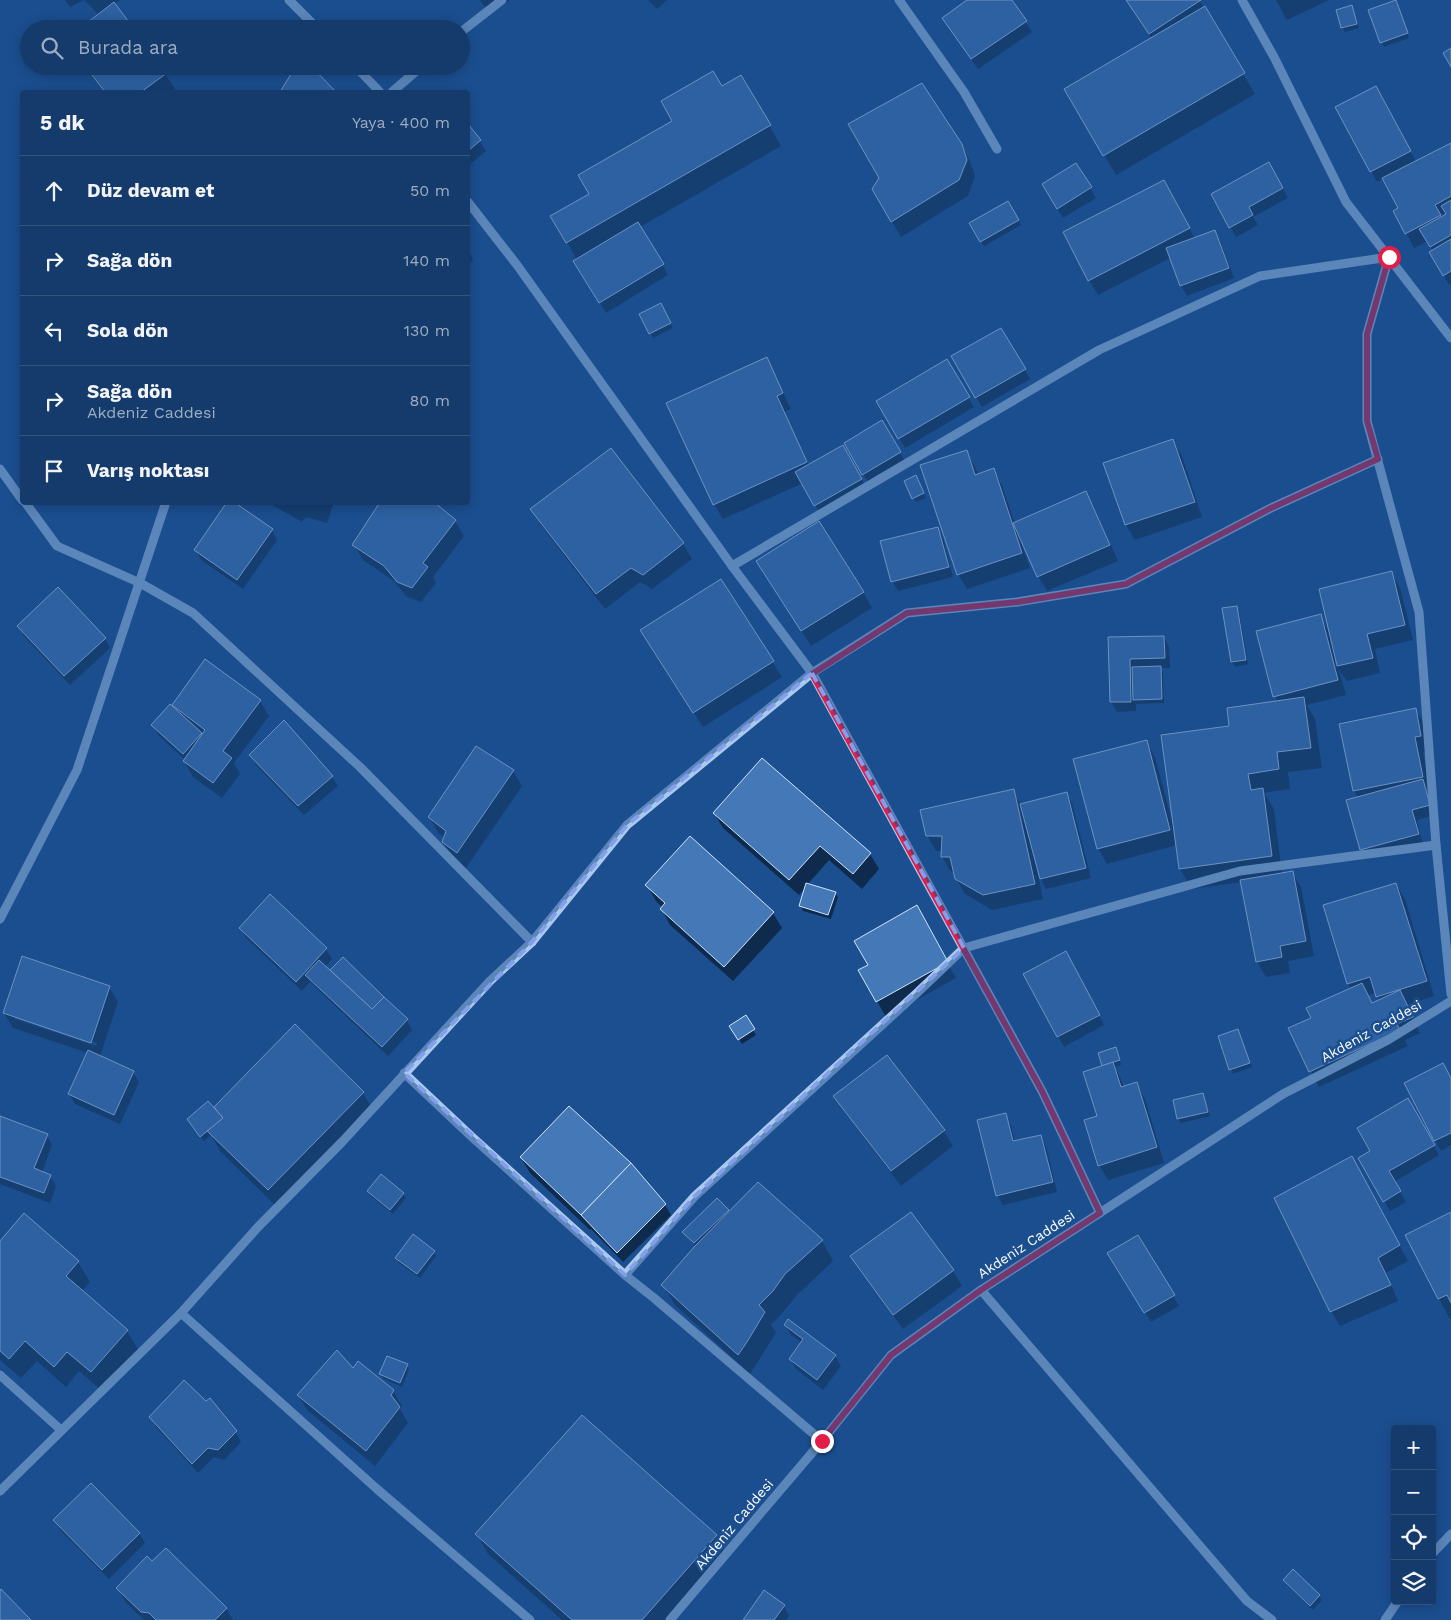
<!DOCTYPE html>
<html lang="tr">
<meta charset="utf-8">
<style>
body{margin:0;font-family:"Work Sans",sans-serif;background:#214673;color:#f1f3f6}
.controls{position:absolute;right:15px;bottom:15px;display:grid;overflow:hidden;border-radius:5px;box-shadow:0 2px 12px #0003}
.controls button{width:45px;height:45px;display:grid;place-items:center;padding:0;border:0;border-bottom:1px solid #33557e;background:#143b6b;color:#f1f3f6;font:25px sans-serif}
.stop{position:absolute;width:15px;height:15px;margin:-11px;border:4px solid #e11d48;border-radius:50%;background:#fff}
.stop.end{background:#e11d48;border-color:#fff;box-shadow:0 1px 5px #0008}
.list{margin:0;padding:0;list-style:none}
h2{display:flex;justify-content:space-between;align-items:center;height:65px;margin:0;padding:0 20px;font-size:21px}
h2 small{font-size:16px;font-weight:400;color:#9dadc1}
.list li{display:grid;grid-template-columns:32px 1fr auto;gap:15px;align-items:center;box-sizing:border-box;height:70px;padding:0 20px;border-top:1px solid #33557e}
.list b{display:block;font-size:19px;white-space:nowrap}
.list p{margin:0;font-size:16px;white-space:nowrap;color:#9dadc1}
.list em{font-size:16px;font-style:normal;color:#9dadc1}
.icon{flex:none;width:28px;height:28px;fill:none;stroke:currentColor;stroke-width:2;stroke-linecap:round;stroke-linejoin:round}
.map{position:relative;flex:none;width:1451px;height:1620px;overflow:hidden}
.search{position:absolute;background:#143b6b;box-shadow:0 2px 12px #0003;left:20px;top:20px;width:450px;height:55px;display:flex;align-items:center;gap:12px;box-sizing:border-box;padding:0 18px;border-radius:28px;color:#9dadc1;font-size:19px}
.panel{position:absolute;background:#143b6b;box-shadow:0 2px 12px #0003;left:20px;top:90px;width:450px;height:415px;border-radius:5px}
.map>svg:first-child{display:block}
</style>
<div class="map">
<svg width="1451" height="1620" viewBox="0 0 1451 1620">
<rect width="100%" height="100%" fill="#1b4f8f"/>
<!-- shadow -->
<g fill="#0007" fill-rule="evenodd">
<path d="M65,0H120L99,15L84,0L70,7Z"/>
<path d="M480,0H510L490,14Z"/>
<path d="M648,0H667L657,9Z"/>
<path d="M969,0H1011L1032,32L978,69L949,28Z"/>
<path d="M1127,0H1199L1255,94L1116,175L1065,89L1152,39Z"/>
<path d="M1276,0H1329L1287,20Z"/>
<path d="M1398,6L1409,38L1384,47L1382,42Z"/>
<path d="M1352,7L1359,28L1345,32L1342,28Z"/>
<path d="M84,66H160L175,89L170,92H104Z"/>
<path d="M297,66H309L334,92H282Z"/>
<path d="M741,76L781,146L640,227L668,275L606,313L575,262L577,260L552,216L591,194L674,121L722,87Z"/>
<path d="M1381,97L1416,162L1451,145V284L1449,285L1431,252L1433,251L1428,241L1414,248L1406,233L1399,209L1383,178L1377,182L1337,107Z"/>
<path d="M468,126L480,141L486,151L468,166Z"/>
<path d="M961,145L970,161L975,176L968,196L901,237L873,189Z"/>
<path d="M1269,164L1288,198L1253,217L1258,225L1236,237L1212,195Z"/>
<path d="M1076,165L1096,198L1063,218L1043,185Z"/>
<path d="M1173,197L1195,239L1215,231L1220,241L1234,278L1187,296L1181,286L1170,258L1098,295L1089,280Z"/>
<path d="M1008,202L1021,225L984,246L970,224Z"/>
<path d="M468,249L473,260L468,264Z"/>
<path d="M660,305L673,328L653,338L641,314Z"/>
<path d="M1001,329L1030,379L982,407L952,357Z"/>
<path d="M766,358L791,409L784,412L809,465L843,446L867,489L821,515L803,483L723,519L714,504Z"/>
<path d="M947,361L974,407L905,448L878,402Z"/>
<path d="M882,422L906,463L869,484L845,444Z"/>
<path d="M1173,441L1182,456L1202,517L1135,540L1126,525L1105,464Z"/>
<path d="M610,450L683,544L692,559L652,589L640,582L605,609L541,525L532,509Z"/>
<path d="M966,452L975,467L978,475L993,470L1002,485L1015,524L1086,493L1094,508L1118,561L1047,591L1038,576L1023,541L1021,542L1030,568L967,589L958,574Z"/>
<path d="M918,481L926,498L916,502L913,498Z"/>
<path d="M267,502H334L327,523L306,517L302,522Z"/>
<path d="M382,502H437L440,507L455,521L464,536L433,577L436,583L421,602L407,597L394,581L363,560L354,545Z"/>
<path d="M937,528L943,538L953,577L898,591L892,581Z"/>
<path d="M272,530L277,540L243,589L201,560L196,550Z"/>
<path d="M1392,573L1400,588L1413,640L1375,649L1380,673L1347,681L1339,670L1346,695L1307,705L1315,719L1322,768L1288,772L1290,789L1264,793L1274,809L1282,874L1292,872L1301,887L1314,956L1288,961L1290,973L1266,977L1257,962L1242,882L1192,889L1180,869L1177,845L1107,864L1098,848L1146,741L1155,757L1172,821H1174L1230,727L1278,702L1274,696L1320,616L1329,632Z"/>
<path d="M767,576L863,592L872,608L811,646Z"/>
<path d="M720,580L782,677L703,727L651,646Z"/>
<path d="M1236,607L1239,612L1248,664L1235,667L1232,662L1223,609Z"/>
<path d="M18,626L105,638L110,648L70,685L24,636Z"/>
<path d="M1164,637L1169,647L1170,668H1161L1163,672L1164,703L1136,704V711L1117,712L1111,702L1109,638Z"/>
<path d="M260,701L269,716L234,763L240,774L222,798L193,777L184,761L185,760L158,735L153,725L176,710L173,705Z"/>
<path d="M1415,709L1424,724L1429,751L1423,752L1434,815L1417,820L1423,844L1366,859L1361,849L1358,798L1354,791L1340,725Z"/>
<path d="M250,755L332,777L338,786L304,815L256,765Z"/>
<path d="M762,759L870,854L879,869L862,889L829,860L807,885L835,893L838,897L831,919L803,911L801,906L807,886L799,895L723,828L714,813Z"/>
<path d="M513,771L522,786L466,868L452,857L443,842L445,838L438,833L430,817Z"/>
<path d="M1013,791L1021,805L1066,793L1072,803L1091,878L1046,889L1038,874L1043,899L992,910L965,894L956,879L955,872H951L942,857V851H936L927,835ZM931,835H948V838L931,837Z"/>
<path d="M690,838L773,913L782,928L733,981L670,925L662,910L663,908L656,901L647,885Z"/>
<path d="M1396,884L1405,899L1434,996L1407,1005L1420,1033L1405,1040L1408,1046L1319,1087L1290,1029L1313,1019L1352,989L1348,984ZM1376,993L1380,1001L1373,1004L1368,995Z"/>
<path d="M270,896L326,949L332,959L325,967L330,972L343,959L407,1020L412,1030L388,1056L310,982L302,991L246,938L240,928Z"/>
<path d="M916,907L956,978L886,1017L860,971L869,965Z"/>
<path d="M1071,963L1104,1025L1064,1047L1025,974Z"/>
<path d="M109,987L118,1002L100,1056L133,1072L139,1082L120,1124L75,1104L69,1094L88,1053L13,1028L4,1013ZM15,1016L97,1043L96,1046L15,1019Z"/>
<path d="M745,1017L756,1035L742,1044L731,1026Z"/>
<path d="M295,1026L363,1093L375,1113L280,1210L220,1151L211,1135L204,1141L191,1124L220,1114L216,1107Z"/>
<path d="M1238,1031L1252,1067L1233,1074L1231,1069Z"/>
<path d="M1118,1053L1121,1065L1115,1067L1121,1079L1124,1088L1136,1084L1145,1099L1164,1163L1108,1180L1099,1165L1098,1116L1104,1067Z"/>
<path d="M887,1056L944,1131L953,1146L901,1186L844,1111L835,1096Z"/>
<path d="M1451,1079V1145L1441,1151L1405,1084Z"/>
<path d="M1203,1094L1210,1116L1181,1123L1178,1119Z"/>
<path d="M1407,1100L1439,1155L1394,1182L1406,1202L1390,1211L1359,1158L1372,1151Z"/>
<path d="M1005,1115L1011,1125L1015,1142L1040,1136L1046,1146L1057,1192L1003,1205L997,1195Z"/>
<path d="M0,1117L47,1135L52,1145L42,1172L50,1176L56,1186L50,1203L0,1184Z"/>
<path d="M521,1158L665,1205L671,1215L623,1262L591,1229L590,1230L530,1173Z"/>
<path d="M1360,1173L1408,1261L1386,1273L1398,1301L1340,1326L1331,1311Z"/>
<path d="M368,1191L403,1194L406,1198L393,1214L371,1196Z"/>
<path d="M727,1211L729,1213L822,1241L833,1261L797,1295L784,1311L771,1325L776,1333L750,1374L675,1305L663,1285L696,1246L684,1232Z"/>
<path d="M911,1214L953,1271L962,1286L903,1329L861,1272L852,1257Z"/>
<path d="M1451,1214V1318L1450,1319L1439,1299Z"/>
<path d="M24,1215L78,1262L90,1282L82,1291L127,1331L139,1351L103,1392L79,1371L66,1387L37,1361L21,1378L0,1360V1243Z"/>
<path d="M1138,1236L1179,1306L1151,1322L1109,1253Z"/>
<path d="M434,1252L436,1256L420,1278L399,1263L396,1258Z"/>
<path d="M785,1325L835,1356L841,1366L823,1390L796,1369L790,1359L802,1343L791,1335Z"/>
<path d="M407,1365L409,1369L402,1387L384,1379L381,1374Z"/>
<path d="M353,1370L393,1391L402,1406L400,1409L408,1423L375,1466L307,1410L298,1395Z"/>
<path d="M151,1417L236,1432L241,1442L224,1460L214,1457L198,1473L156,1427Z"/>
<path d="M582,1417L716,1536L728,1556L671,1620H562L488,1554L477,1534Z"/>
<path d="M55,1521L139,1533L145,1543L109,1579L61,1531Z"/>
<path d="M1293,1571L1319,1596L1322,1600L1313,1610L1287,1585L1284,1580Z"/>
<path d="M117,1588L226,1608L233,1620H144L126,1603Z"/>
<path d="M784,1606L789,1616L786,1620H744Z"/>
</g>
<!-- building -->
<g fill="#4478b7" stroke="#cfe3fa">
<path d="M967,0H1012L1027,21L971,59L942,18Z"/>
<path d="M1126,0H1201L1149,34Z"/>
<path d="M1396,0L1408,33L1380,43L1368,10Z"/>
<path d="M114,2L134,29H79Z"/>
<path d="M1352,5L1357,24L1341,28L1336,10Z"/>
<path d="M1205,6L1245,73L1103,156L1064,89Z"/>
<path d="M1451,48V67L1443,53Z"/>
<path d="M85,66H162L167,73L141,92H105Z"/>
<path d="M296,66H311L336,92H280Z"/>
<path d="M713,71L722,86L741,75L771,125L566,243L550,216L589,194L578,175L672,121L661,101Z"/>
<path d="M922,83L962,144L967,160L959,180L891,222L872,189L879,178L848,124Z"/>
<path d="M1376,86L1411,151L1370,172L1335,107Z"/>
<path d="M468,124L481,140L468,151Z"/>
<path d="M1451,143V196L1435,205L1441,215L1405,234L1393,211L1398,208L1382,178Z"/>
<path d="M1269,162L1283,188L1249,207L1253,215L1229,228L1211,194Z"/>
<path d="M1076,163L1092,187L1057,209L1042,184Z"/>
<path d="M1164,180L1190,228L1088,281L1063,232Z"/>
<path d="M1451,200V235L1430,247L1419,229L1446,214L1441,206Z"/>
<path d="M1008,201L1019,220L980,242L969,223Z"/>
<path d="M638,222L664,264L599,303L573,261Z"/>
<path d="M1215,230L1229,268L1180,286L1166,248Z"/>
<path d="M1451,239V271L1443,276L1429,252Z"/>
<path d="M661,303L671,323L649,334L639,314Z"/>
<path d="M1001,328L1026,369L975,398L951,356Z"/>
<path d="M767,357L783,393L777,396L807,462L713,505L666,403Z"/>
<path d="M947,359L970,397L898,439L876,401Z"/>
<path d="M882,420L901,452L862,475L844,443Z"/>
<path d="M1173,439L1195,502L1125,525L1103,463Z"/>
<path d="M843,445L862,479L814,506L795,472Z"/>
<path d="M611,448L684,543L643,575L631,568L596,594L530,509Z"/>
<path d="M967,450L975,475L994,468L1022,553L957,575L920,465Z"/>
<path d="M916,475L924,493L912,499L904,481Z"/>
<path d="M1086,491L1110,545L1037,577L1013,523Z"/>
<path d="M227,502H234L273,529L237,580L194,550Z"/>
<path d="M380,502H434L456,520L423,563L428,567L412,588L397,582L384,566L352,545Z"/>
<path d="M819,521L864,592L801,631L756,561Z"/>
<path d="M938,527L949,567L891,582L880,541Z"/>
<path d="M1392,571L1405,625L1367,634L1373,658L1337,666L1319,589Z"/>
<path d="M721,579L774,661L693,713L640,630Z"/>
<path d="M58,587L106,638L64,676L17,626Z"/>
<path d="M1237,606L1246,660L1231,662L1222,608Z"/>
<path d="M1321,614L1338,680L1273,697L1256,631Z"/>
<path d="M1164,636L1165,658L1130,659L1131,702H1110L1108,637Z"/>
<path d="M205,659L261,700L223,751L232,758L213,783L183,761L205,730L172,705Z"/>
<path d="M1161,666L1162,699L1133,700L1132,667Z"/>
<path d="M1304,697L1311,748L1277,752L1279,769L1248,774L1251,790L1263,788L1272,856L1179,869L1161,735L1229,726L1227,708Z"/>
<path d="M170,704L202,733L183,754L151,725Z"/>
<path d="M1416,708L1421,736L1415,737L1423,777L1353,791L1339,724Z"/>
<path d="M284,720L333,776L298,806L249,755Z"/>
<path d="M1147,740L1170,830L1097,849L1073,759Z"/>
<path d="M476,746L514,770L457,853L442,842L446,831L428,817Z"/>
<path d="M762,758L871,853L853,874L820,846L789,880L713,813Z"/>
<path d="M1423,779L1430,805L1412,810L1419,834L1360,850L1346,800Z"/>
<path d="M1014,789L1035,884L983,895L955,879L950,857H941L942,836H926L920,810Z"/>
<path d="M1067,792L1086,868L1040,879L1020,804Z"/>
<path d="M690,836L774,912L724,967L660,909L665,903L645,885Z"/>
<path d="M1293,871L1306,941L1280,946L1282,957L1256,962L1240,880Z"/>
<path d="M806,883L836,892L828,915L799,906Z"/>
<path d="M1396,883L1427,981L1376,997L1370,977L1347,984L1323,905Z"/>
<path d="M270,894L327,948L296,982L239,928Z"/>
<path d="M917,905L948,962L876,1002L858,970L868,965L854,941Z"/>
<path d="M1066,951L1100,1015L1057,1037L1023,974Z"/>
<path d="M22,956L110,986L91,1043L3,1013Z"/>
<path d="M343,957L384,997L372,1009L330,970Z"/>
<path d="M319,960L372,1009L384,997L408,1019L382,1047L305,975Z"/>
<path d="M1362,983L1372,1003L1400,990L1413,1017L1397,1024L1400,1030L1309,1072L1288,1028L1311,1018L1306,1008Z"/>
<path d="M746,1015L755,1029L738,1040L729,1026Z"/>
<path d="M295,1024L364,1092L268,1190L207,1131L223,1118L214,1107Z"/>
<path d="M1238,1029L1250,1063L1229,1070L1218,1036Z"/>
<path d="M1116,1047L1120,1060L1102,1066L1098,1053Z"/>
<path d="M88,1050L134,1071L114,1115L68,1094Z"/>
<path d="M887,1055L945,1130L891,1171L833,1096Z"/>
<path d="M1113,1062L1121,1087L1137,1082L1157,1147L1098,1166L1084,1120L1097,1116L1083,1072Z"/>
<path d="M1443,1063L1451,1078V1133L1434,1141L1404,1083Z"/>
<path d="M1203,1093L1208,1112L1177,1119L1173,1100Z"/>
<path d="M1408,1098L1435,1145L1389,1171L1401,1191L1383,1202L1358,1158L1370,1151L1357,1128Z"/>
<path d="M208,1101L223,1118L200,1137L187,1119Z"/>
<path d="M569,1106L631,1163L581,1215L520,1157Z"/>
<path d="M1006,1113L1013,1141L1041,1135L1053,1182L996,1196L977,1120Z"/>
<path d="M0,1116L48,1134L34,1168L51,1175L44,1193L0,1177Z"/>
<path d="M1352,1156L1400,1245L1378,1258L1391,1285L1330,1312L1274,1198Z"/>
<path d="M631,1163L666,1204L617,1253L581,1215Z"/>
<path d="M381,1174L404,1193L390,1210L367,1191Z"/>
<path d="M758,1182L823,1240L785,1274L773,1291L759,1305L765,1312L747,1342L738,1355L661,1285L694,1247Z"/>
<path d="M717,1198L729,1210L694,1243L682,1232Z"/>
<path d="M911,1212L954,1270L893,1315L850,1256Z"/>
<path d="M1451,1212V1303L1447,1295L1438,1299L1405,1235Z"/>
<path d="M24,1213L79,1261L66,1276L128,1330L91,1372L67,1352L54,1367L25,1341L9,1359L0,1351V1241Z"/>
<path d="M413,1234L435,1251L417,1274L395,1258Z"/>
<path d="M1138,1235L1175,1295L1144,1313L1107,1253Z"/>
<path d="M788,1319L836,1355L817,1380L789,1359L803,1339L784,1325Z"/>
<path d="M337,1350L353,1368L358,1361L394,1390L391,1395L400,1407L366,1451L297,1395Z"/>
<path d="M387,1356L408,1364L400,1383L379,1374Z"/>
<path d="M184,1380L206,1401L210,1398L237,1431L218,1450L208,1448L192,1464L149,1417Z"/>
<path d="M582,1415L717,1535L642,1620H572L475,1534Z"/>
<path d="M91,1483L140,1533L102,1570L53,1520Z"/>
<path d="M166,1548L227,1608L215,1620H156L149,1613L141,1612L116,1588L147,1556L152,1561Z"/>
<path d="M1293,1569L1320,1595L1310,1606L1283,1580Z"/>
<path d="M1,1589L31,1620H0V1590Z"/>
<path d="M764,1590L785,1605L774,1620H743Z"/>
</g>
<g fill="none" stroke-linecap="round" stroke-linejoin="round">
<!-- minor -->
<g stroke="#a9c9ee" stroke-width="9">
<path d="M289,0L318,29"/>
<path d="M899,0L964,92L997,149"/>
<path d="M1242,0L1274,57L1346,202L1451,338"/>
<path d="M461,32L502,0"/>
<path d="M355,66L380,92"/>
<path d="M392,92L422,66"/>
<path d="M468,202L517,265L732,566L812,673L1042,1091L1100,1213"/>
<path d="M0,469L22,500"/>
<path d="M25,502L57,546L140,583L193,613L360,767L532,942"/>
<path d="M732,566L1099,350L1260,276L1389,257L1367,334V421L1419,612L1436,845L1451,994"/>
<path d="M0,919L77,770L166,502"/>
<path d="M404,1073L472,1137L625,1275L654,1298L822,1441"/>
<path d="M625,1275L695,1196L918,992L964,948L1240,871L1436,845"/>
<path d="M981,1290L1247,1601L1272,1620"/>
<path d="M181,1313L377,1489L530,1620"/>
<path d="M0,1375L61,1430"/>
<path d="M0,1491L181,1313L258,1227L342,1142L490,981L532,942L627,825L812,673L907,613L1017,602L1126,584L1271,508L1378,459"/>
<path d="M1432,1554L1451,1534"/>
<path d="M670,1620L822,1441L891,1355L981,1290L1283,1094L1388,1040L1451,1001"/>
<path d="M1385,1620L1398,1601"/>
</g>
</g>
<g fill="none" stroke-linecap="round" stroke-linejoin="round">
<!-- route -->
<path stroke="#e11d48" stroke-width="6" d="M822,1441L891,1355L981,1290L1100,1213L1042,1091L812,674L907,613L1018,602L1126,584L1271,508L1378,459L1367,421V334L1389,257"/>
</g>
<!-- marked area -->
<path d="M0 0H1451V1620H0ZM812,673L964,948L695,1196L625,1275L404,1073L532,942L627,825Z" fill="#1b4f8f" fill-opacity=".55" fill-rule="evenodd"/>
<path fill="none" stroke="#839eea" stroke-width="4" stroke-dasharray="10 6" stroke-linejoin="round" d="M812,673L964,948L695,1196L625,1275L404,1073L532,942L627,825Z"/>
<g text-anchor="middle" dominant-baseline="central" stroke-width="5" stroke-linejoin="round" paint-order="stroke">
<!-- street labels -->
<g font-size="14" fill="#fff" stroke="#1b4f8f">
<text transform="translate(1371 1031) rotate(-29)">Akdeniz Caddesi</text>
<text transform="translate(1026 1244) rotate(-33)">Akdeniz Caddesi</text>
<text transform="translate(734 1524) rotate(-50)">Akdeniz Caddesi</text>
</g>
</g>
</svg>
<div class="controls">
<button>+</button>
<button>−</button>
<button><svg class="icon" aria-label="locate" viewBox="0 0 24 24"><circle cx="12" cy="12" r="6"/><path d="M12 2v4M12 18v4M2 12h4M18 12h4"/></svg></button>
<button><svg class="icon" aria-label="layers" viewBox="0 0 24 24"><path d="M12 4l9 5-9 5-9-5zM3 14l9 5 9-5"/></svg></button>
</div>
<div class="stop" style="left:1389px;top:257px"></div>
<div class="stop end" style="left:822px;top:1441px"></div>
<div class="search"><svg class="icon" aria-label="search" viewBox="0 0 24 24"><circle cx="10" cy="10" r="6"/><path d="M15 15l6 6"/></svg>Burada ara</div>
<section class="panel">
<h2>5 dk<small>Yaya · 400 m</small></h2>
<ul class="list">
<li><svg class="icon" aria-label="ahead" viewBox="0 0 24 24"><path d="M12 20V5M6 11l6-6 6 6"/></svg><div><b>Düz devam et</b></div><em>50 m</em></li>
<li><svg class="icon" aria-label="right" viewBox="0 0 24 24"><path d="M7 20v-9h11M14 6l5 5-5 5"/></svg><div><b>Sağa dön</b></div><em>140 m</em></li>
<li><svg class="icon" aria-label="left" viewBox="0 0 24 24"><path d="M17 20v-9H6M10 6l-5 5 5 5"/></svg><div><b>Sola dön</b></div><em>130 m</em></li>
<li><svg class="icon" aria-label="right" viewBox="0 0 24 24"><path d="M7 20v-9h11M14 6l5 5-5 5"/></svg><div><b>Sağa dön</b><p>Akdeniz Caddesi</p></div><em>80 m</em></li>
<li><svg class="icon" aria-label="arrive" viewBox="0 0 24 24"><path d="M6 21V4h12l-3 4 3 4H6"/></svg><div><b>Varış noktası</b></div></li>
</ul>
</section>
</div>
